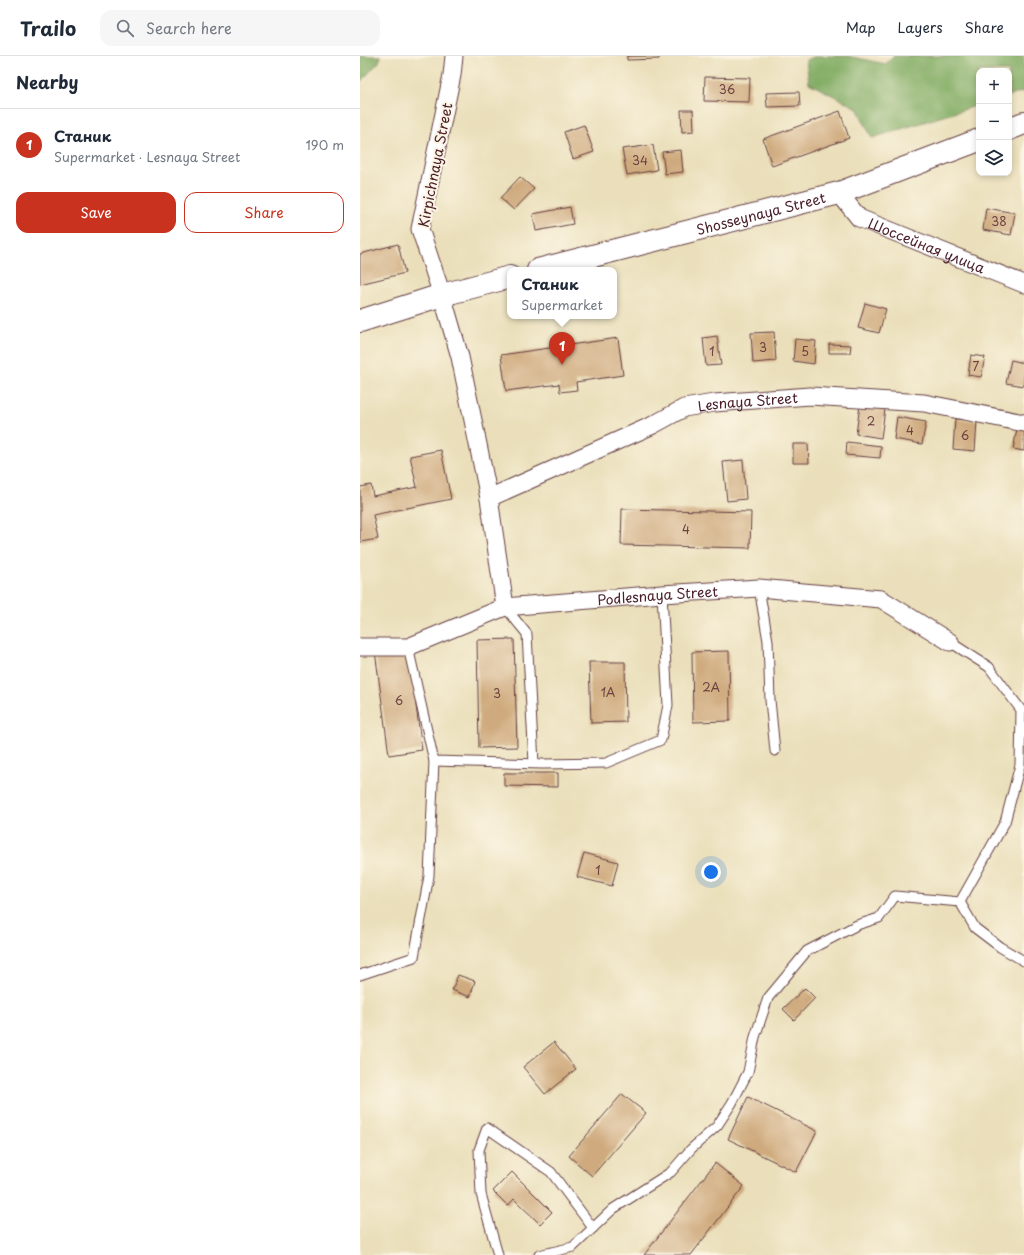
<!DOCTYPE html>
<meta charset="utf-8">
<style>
body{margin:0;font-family:"Playpen Sans",sans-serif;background:#f6f6f7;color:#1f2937}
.controls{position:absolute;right:12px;top:12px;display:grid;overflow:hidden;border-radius:8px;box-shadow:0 2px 6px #0003}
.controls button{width:36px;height:36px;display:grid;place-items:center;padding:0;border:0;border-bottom:1px solid #e0e1e3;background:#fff;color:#1f2937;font:20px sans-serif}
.you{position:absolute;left:351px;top:816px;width:14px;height:14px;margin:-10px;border:3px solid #fff;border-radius:50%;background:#1a73e8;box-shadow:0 0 0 6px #1a73e833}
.badge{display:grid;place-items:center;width:26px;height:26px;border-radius:50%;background:#c8321e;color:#fff;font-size:13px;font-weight:700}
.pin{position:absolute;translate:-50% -33px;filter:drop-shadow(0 1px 2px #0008)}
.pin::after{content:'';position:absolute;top:21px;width:14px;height:12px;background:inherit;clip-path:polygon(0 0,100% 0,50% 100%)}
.popup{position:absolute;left:147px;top:211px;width:110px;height:52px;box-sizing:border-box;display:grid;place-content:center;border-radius:8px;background:#fff;filter:drop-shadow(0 1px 3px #0005);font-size:13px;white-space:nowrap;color:#747a83}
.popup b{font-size:15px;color:#1f2937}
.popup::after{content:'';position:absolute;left:50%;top:100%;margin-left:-8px;border:8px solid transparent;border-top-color:#fff}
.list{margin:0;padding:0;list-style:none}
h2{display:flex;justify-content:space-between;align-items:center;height:52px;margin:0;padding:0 16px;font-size:17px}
h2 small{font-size:13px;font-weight:400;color:#747a83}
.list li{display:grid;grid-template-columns:26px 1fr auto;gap:12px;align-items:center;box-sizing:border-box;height:72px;padding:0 16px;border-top:1px solid #e0e1e3}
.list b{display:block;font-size:15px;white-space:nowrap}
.list p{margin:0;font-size:13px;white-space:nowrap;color:#747a83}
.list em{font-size:13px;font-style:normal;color:#747a83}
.actions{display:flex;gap:8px;padding:12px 16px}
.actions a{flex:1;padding:9px 0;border:1px solid #c8321e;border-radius:12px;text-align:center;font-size:14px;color:#c8321e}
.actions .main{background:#c8321e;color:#fff}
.icon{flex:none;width:22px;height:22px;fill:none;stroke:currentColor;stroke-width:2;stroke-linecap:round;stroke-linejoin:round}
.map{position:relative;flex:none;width:664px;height:1199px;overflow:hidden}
header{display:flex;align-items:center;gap:24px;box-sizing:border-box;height:56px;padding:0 20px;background:#fff;border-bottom:1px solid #e0e1e3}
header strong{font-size:19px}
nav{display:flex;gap:22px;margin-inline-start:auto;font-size:14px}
.search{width:280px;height:36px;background:#f6f6f7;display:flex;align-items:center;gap:10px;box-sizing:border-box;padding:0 14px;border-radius:12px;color:#747a83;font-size:15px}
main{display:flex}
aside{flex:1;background:#fff}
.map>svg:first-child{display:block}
</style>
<header>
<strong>Trailo</strong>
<div class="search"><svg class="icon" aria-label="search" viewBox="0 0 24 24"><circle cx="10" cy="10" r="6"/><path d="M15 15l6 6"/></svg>Search here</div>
<nav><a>Map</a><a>Layers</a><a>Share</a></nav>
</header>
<main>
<aside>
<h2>Nearby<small></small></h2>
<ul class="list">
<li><span class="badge">1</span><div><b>Станик</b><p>Supermarket · Lesnaya Street</p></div><em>190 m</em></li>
</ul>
<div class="actions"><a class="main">Save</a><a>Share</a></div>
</aside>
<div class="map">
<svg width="664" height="1199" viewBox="0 0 664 1199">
<rect width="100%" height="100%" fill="#fcf5e5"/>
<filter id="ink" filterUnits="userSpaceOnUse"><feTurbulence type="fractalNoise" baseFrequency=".025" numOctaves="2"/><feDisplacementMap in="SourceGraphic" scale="8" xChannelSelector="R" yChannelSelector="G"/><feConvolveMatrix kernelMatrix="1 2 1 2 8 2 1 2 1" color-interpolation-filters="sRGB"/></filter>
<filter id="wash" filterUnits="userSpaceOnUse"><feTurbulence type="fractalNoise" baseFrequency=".012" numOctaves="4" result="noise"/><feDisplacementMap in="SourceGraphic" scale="16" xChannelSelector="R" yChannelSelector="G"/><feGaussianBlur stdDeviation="0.9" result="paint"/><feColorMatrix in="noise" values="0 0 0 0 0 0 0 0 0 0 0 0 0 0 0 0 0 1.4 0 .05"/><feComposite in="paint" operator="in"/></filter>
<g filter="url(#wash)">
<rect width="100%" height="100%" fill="#eadfba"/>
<!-- forest -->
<g fill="#83ad65" stroke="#666648">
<path d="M0,0H21L19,6L0,26Z"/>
<path d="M457,0H487L526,8L533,0H664V35L649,40V15H619V49L512,82L497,52L449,27L446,4Z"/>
</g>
<g id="blocks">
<!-- building -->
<g fill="#cfaa7e">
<path d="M267,0H299V3L267,4Z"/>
<path d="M345,21L390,22L389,46L344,45Z"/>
<path d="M439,36L440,50L407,51L406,37Z"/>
<path d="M321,54H333L334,75L322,76Z"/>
<path d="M480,55L489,82L412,110L403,83Z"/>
<path d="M224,69L234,96L213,103L204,76Z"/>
<path d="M293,89L297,114L267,119L262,93Z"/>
<path d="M321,94L323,116L305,118L302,96Z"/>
<path d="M160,121L174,133L154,154L140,142Z"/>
<path d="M210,151L213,168L176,175L173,158Z"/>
<path d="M626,152L655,157L651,179L623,174Z"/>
<path d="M38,188L45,217L0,228V198Z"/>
<path d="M505,247L526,253L519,277L498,272Z"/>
<path d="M414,276L416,305L393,307L391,277Z"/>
<path d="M357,280L361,309L346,310L343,282Z"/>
<path d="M258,282L263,319L216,326L217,334L200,336L199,328L146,335L141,299Z"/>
<path d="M435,283L456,285L454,308L433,305Z"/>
<path d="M469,288L491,289L490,297H469Z"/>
<path d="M611,299L625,301L621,321L608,319Z"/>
<path d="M651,304L664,307V330L646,327Z"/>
<path d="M500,349L525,353L521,382L496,378Z"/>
<path d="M537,361L566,366L562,388L534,383Z"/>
<path d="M595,363L617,365L615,395L593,393Z"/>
<path d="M659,364L664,365V395L653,393Z"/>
<path d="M487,386L521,390L520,402L486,399Z"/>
<path d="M433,388H448L449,407H433Z"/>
<path d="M81,394L91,443L13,459L18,483L0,486V431L11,429L13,440L57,431L50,400Z"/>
<path d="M383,404L386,443L367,445L363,406Z"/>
<path d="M262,453L391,456L390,492L261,489Z"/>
<path d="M154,583L157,691L119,692L117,584Z"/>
<path d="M48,591L62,694L29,699L15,595Z"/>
<path d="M369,595L370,665L333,666L332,596Z"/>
<path d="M229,606H265L266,666L231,667Z"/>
<path d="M144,717H198V731L144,730Z"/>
<path d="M224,797L258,806L252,830L217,821Z"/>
<path d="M98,919L115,925L110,941L92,934Z"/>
<path d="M445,932L455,942L434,964L423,953Z"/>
<path d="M194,986L216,1013L185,1038L163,1011Z"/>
<path d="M262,1038L286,1057L232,1120L209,1100Z"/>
<path d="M388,1041L457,1075L436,1116L368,1083Z"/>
<path d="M355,1107L384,1130L331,1199H284Z"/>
<path d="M152,1116L192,1156L180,1168L154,1143L148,1150L133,1135Z"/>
</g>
</g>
</g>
<g filter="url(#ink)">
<use href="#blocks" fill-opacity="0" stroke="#623c40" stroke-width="1"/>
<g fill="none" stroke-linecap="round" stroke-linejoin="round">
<!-- lane casing -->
<g stroke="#623c40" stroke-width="11">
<g id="lane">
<path d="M399,532L408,585L410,644L415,695"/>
<path d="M145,551L167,578L174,707"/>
<path d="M48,591L74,705L183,708L246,707L301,684L308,649L302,538"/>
<path d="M600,846L615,872L640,891L664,905"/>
<path d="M0,919L54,901L69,820L74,705"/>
<path d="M138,1199L121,1138L119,1094L127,1072L191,1116L233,1172"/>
<path d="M179,1199L213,1191L253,1153L311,1116L331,1093L357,1070L372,1047L388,1016L395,981L408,942L447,895L497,869L519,862L535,840L600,846L645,766L660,709L661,654L629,611L590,586"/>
</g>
</g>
<!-- street casing -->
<g stroke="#623c40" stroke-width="19">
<g id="street">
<path d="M94,0L92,19L60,173L82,239L100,301L129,442L145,551"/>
<path id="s1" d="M479,137L499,162L664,228"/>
<path id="s2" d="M129,442L293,369L324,352L354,347L450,340L564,347L664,367"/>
<path id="s3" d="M0,591H48L145,551L302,538L399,532L521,543L590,586"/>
</g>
</g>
<!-- primary casing -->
<g stroke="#623c40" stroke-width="24">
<g id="primary">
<path d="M649,73L664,67"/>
<path id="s4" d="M178,214L479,137L619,84"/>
<path d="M0,265L82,239L150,221"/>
</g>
</g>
<!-- lane -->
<use href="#lane" stroke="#fff" stroke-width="9"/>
<!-- street -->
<use href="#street" stroke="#fff" stroke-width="17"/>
<!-- primary -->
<use href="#primary" stroke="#fff" stroke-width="22"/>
</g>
</g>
<g text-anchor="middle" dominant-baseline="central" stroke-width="4" stroke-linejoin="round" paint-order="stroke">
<!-- number labels -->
<g font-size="12" fill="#6b4240">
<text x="367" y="33">36</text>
<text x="280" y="104">34</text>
<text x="639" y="165">38</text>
<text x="403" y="291">3</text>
<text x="352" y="295">1</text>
<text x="445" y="295">5</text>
<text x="616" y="310">7</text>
<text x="511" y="365">2</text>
<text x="550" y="374">4</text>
<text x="605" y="379">6</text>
<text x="326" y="473">4</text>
<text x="351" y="631">2А</text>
<text x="248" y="636">1А</text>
<text x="137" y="637">3</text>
<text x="39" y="644">6</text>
<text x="238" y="814">1</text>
</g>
<!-- street labels -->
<g font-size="14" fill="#4a1f2b" stroke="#fcf5e5">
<text transform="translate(75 109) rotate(-79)">Kirpichnaya Street</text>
<text stroke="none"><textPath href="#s4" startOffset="230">Shosseynaya Street</textPath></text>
<text stroke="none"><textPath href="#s1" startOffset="105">Шоссейная улица</textPath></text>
<text stroke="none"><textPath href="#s2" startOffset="279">Lesnaya Street</textPath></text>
<text stroke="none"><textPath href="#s3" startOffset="306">Podlesnaya Street</textPath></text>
</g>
</g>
</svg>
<div class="controls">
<button>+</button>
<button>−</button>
<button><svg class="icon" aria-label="layers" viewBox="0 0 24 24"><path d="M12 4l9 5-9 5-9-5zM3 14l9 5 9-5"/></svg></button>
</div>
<div class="you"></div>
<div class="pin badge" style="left:202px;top:309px">1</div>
<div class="popup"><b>Станик</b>Supermarket</div>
</div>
</main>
